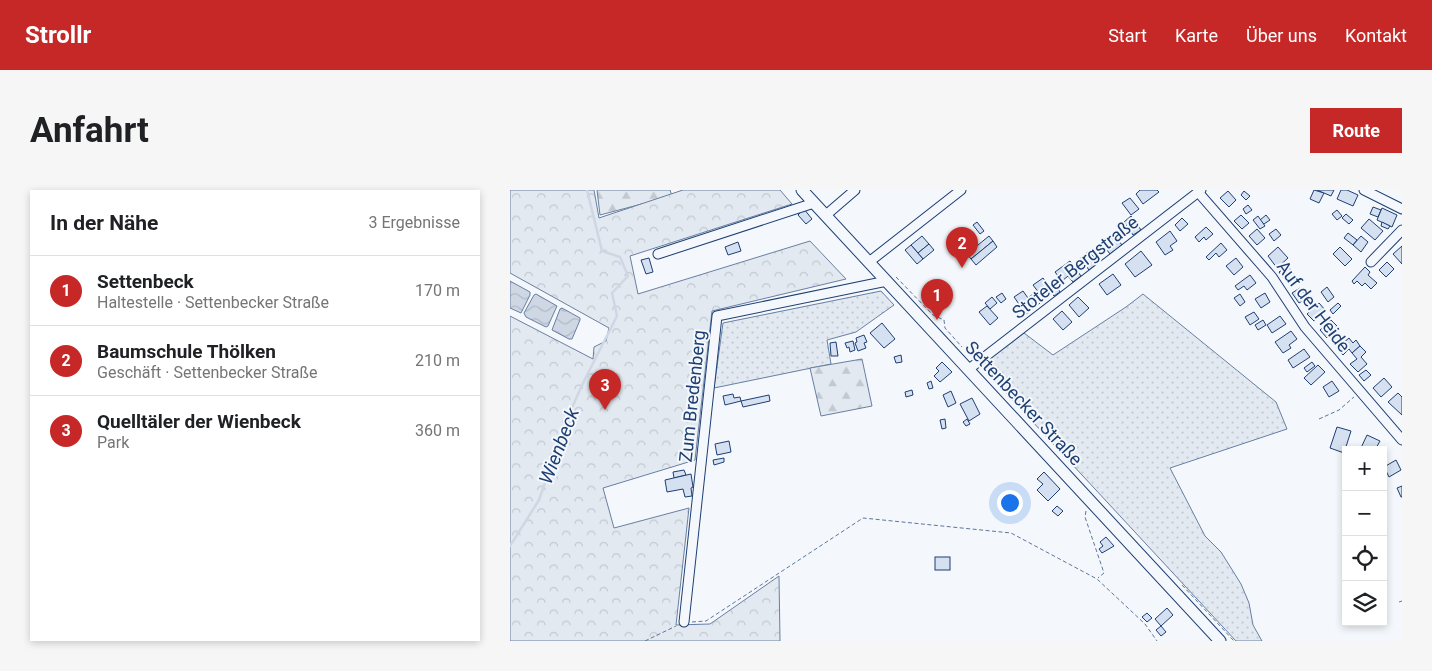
<!DOCTYPE html>
<html lang="de">
<meta charset="utf-8">
<style>
body{margin:0;font-family:Roboto,sans-serif;background:#f6f6f6;color:#202124}
.controls{position:absolute;right:15px;bottom:15px;display:grid;overflow:hidden;border-radius:0px;box-shadow:0 2px 8px #0003}
.controls button{width:45px;height:45px;display:grid;place-items:center;padding:0;border:0;border-bottom:1px solid #e0e0e0;background:#fff;color:#202124;font:25px sans-serif}
.you{position:absolute;left:499px;top:312px;width:18px;height:18px;margin:-12px;border:4px solid #fff;border-radius:50%;background:#1a73e8;box-shadow:0 0 0 8px #1a73e833}
.badge{display:grid;place-items:center;width:32px;height:32px;border-radius:50%;background:#c62828;color:#fff;font-size:16px;font-weight:700}
.pin{position:absolute;translate:-50% -41px;filter:drop-shadow(0 1px 2px #0008)}
.pin::after{content:'';position:absolute;top:26px;width:18px;height:15px;background:inherit;clip-path:polygon(0 0,100% 0,50% 100%)}
.list{margin:0;padding:0;list-style:none}
h2{display:flex;justify-content:space-between;align-items:center;height:65px;margin:0;padding:0 20px;font-size:21px}
h2 small{font-size:16px;font-weight:400;color:#757577}
.list li{display:grid;grid-template-columns:32px 1fr auto;gap:15px;align-items:center;box-sizing:border-box;height:70px;padding:0 20px;border-top:1px solid #e0e0e0}
.list b{display:block;font-size:19px;white-space:nowrap}
.list p{margin:0;font-size:16px;white-space:nowrap;color:#757577}
.list em{font-size:16px;font-style:normal;color:#757577}
.icon{flex:none;width:28px;height:28px;fill:none;stroke:currentColor;stroke-width:2;stroke-linecap:round;stroke-linejoin:round}
.map{position:relative;flex:none;width:892px;height:451px;overflow:hidden;border-radius:0px}
header{display:flex;align-items:center;gap:30px;box-sizing:border-box;height:70px;padding:0 25px;background:#c62828;color:#fff}
header strong{font-size:24px}
nav{display:flex;gap:28px;margin-inline-start:auto;font-size:18px}
.intro{display:flex;align-items:center;justify-content:space-between;box-sizing:border-box;height:120px;padding:0 30px}
h1{margin:0;font-size:35px}
.button{padding:12px 22px;border-radius:0px;background:#c62828;color:#fff;font-size:18px;font-weight:700}
main{display:flex;gap:30px;padding:0 30px}
aside{flex:1;background:#fff;border-radius:0px;box-shadow:0 2px 8px #0003}
.map>svg:first-child{display:block}
</style>
<header>
<strong>Strollr</strong>
<nav><a>Start</a><a>Karte</a><a>Über uns</a><a>Kontakt</a></nav>
</header>
<div class="intro"><h1>Anfahrt</h1><a class="button">Route</a></div>
<main>
<aside>
<h2>In der Nähe<small>3 Ergebnisse</small></h2>
<ul class="list">
<li><span class="badge">1</span><div><b>Settenbeck</b><p>Haltestelle · Settenbecker Straße</p></div><em>170 m</em></li>
<li><span class="badge">2</span><div><b>Baumschule Thölken</b><p>Geschäft · Settenbecker Straße</p></div><em>210 m</em></li>
<li><span class="badge">3</span><div><b>Quelltäler der Wienbeck</b><p>Park</p></div><em>360 m</em></li>
</ul>
</aside>
<div class="map">
<svg width="892" height="451" viewBox="0 0 892 451">
<defs>
<pattern id="grass-dots" width="8" height="8" patternUnits="userSpaceOnUse" patternTransform="scale(1.25)"><rect width="8" height="8" fill="#e3e9f0"/><path d="M2 2h.1M6 6h.1" fill="none" stroke="#c2c9d1" stroke-width="1.8" stroke-linecap="round"/></pattern>
<pattern id="forest-firs" width="22" height="20" patternUnits="userSpaceOnUse" patternTransform="scale(1.25)"><rect width="22" height="20" fill="#e3e9f0"/><path d="M5 1l3.5 6h-7zM16 11l3.5 6h-7z" fill="#c2c9d1"/></pattern>
<pattern id="park-crowns" width="20" height="18" patternUnits="userSpaceOnUse" patternTransform="scale(1.25)"><rect width="20" height="18" fill="#e3e9f0"/><path d="M2 6a3 3 0 1 1 6 0M12 15a3 3 0 1 1 6 0" fill="none" stroke="#c2c9d1"/></pattern>
<pattern id="water-waves" width="16" height="10" patternUnits="userSpaceOnUse" patternTransform="scale(1.25)"><rect width="16" height="10" fill="#cfd7e4"/><path d="M0 5q4-4 8 0t8 0" fill="none" stroke="#b1bac7"/></pattern>
</defs>
<rect width="100%" height="100%" fill="#f4f7fb"/>
<!-- grass -->
<g fill="url(#grass-dots)" stroke="#687fa3">
<path d="M371,101L384,115L346,142L317,150L321,174L204,198L213,133Z"/>
<path d="M633,104L766,212L777,239L660,278L695,346L711,362L731,394L739,413L743,435L752,451H726L470,175L514,143L543,165L616,117Z"/>
</g>
<!-- forest -->
<g fill="url(#forest-firs)" stroke="#687fa3">
<path d="M87,0H160L162,6L90,25Z"/>
<path d="M352,169L362,216L311,226L300,178Z"/>
</g>
<!-- park -->
<path fill="url(#park-crowns)" stroke="#687fa3" d="M0,0H84L89,28L173,0H270L282,14L120,66L128,104L300,51L336,89L202,121L185,270L93,298L104,338L179,318L166,435L200,434L269,386L270,451H0V126L83,169L84,157L96,151L99,138L0,83Z"/>
<!-- water -->
<g fill="url(#water-waves)" stroke="#687fa3">
<path d="M0,91L20,102V105L11,123L0,118Z"/>
<path d="M26,104L47,116L38,136L36,137L16,127L14,123L24,105Z"/>
<path d="M52,118L70,128V130L62,149H59L42,140L50,119Z"/>
</g>
<g fill="none" stroke-linecap="round" stroke-linejoin="round">
<!-- stream -->
<path stroke="#cfd7e4" stroke-width="2.5" d="M0,356L29,310L59,224L75,189L107,126L102,103L118,86L110,67L92,61L77,0"/>
</g>
<!-- building -->
<g fill="#d5e0f0" stroke="#1d3f73">
<path d="M630,0H647L649,2L633,14L626,4Z"/>
<path d="M804,0L814,3L809,13L800,9Z"/>
<path d="M807,0H824L821,6Z"/>
<path d="M831,0H837L848,5L843,16L827,9Z"/>
<path d="M718,1L726,10L719,17L710,8Z"/>
<path d="M734,1L740,6L736,10L731,5Z"/>
<path d="M620,8L629,19L621,25L612,13Z"/>
<path d="M738,15L742,20L736,24L733,19Z"/>
<path d="M863,17L871,20L868,27L860,24Z"/>
<path d="M872,18L887,25L882,37L867,30Z"/>
<path d="M294,19L302,29L296,34L288,25Z"/>
<path d="M827,20L832,26L827,30L822,24Z"/>
<path d="M836,24L843,30L839,34L832,28Z"/>
<path d="M731,25L739,33L732,39L724,31Z"/>
<path d="M756,25L760,30L754,34L750,30Z"/>
<path d="M621,26L631,40L623,45L614,32Z"/>
<path d="M748,26L755,36L750,39L743,30Z"/>
<path d="M672,28L678,34L670,41L665,35Z"/>
<path d="M859,29L873,41L865,50L851,38Z"/>
<path d="M467,32L474,41L470,44L463,35Z"/>
<path d="M872,32L880,36L878,39L871,36Z"/>
<path d="M696,37L703,44L696,50L694,47L689,52L685,47Z"/>
<path d="M747,39L755,48L747,55L739,46Z"/>
<path d="M766,39L771,45L764,51L759,44Z"/>
<path d="M660,41L667,51L660,56L663,60L655,65L646,52Z"/>
<path d="M838,43L847,50L843,55L834,48Z"/>
<path d="M412,46L419,54L408,63L401,55Z"/>
<path d="M479,46L483,51L461,69L457,64Z"/>
<path d="M605,46L612,55L600,64L593,55Z"/>
<path d="M851,46L858,52L851,62L843,55Z"/>
<path d="M483,51L487,57L466,75L461,69Z"/>
<path d="M228,52L231,61L218,65L215,57Z"/>
<path d="M711,53L717,60L709,67L706,63L699,70L696,67Z"/>
<path d="M419,54L424,60L413,69L408,63Z"/>
<path d="M401,55L413,69L407,74L395,60Z"/>
<path d="M892,56V74L883,64Z"/>
<path d="M768,57L778,68L767,78L758,66Z"/>
<path d="M830,57L842,69L835,76L823,64Z"/>
<path d="M579,61L588,73L579,80L570,68Z"/>
<path d="M631,61L642,75L625,87L615,74Z"/>
<path d="M139,68L143,82L136,84L131,70Z"/>
<path d="M726,68L733,77L724,85L716,76Z"/>
<path d="M560,71L571,86L563,92L558,86L552,91L545,82Z"/>
<path d="M877,72L884,79L876,87L869,80Z"/>
<path d="M778,76L786,88L778,94L769,82Z"/>
<path d="M855,77L860,82L858,85L867,93L861,99L855,93L852,96L847,91L844,94L842,91Z"/>
<path d="M603,84L611,95L597,105L589,94Z"/>
<path d="M740,85L746,93L737,100L734,96L728,100L725,96Z"/>
<path d="M547,87L553,95L549,99L543,91Z"/>
<path d="M533,88L542,100L532,107L523,95Z"/>
<path d="M547,97L550,102L544,106L541,102Z"/>
<path d="M817,97L824,107L818,112L811,102Z"/>
<path d="M790,98L797,108L789,113L782,103Z"/>
<path d="M513,101L518,108L523,104L530,113L516,124L504,107Z"/>
<path d="M492,103L496,109L491,113L486,107Z"/>
<path d="M755,103L760,112L751,118L745,109Z"/>
<path d="M730,104L735,112L730,116L724,108Z"/>
<path d="M482,107L487,113L480,119L475,113Z"/>
<path d="M568,107L579,118L569,127L559,115Z"/>
<path d="M809,113L816,121L804,131L797,124Z"/>
<path d="M828,113L831,116L823,124L820,120Z"/>
<path d="M477,116L488,128L480,135L469,122Z"/>
<path d="M552,121L562,132L553,140L543,129Z"/>
<path d="M744,122L749,129L740,135L735,127Z"/>
<path d="M770,126L776,134L762,143L757,135Z"/>
<path d="M753,130L756,135L748,140L745,135Z"/>
<path d="M821,130L828,137L817,148L810,140Z"/>
<path d="M372,133L385,149L374,158L360,143Z"/>
<path d="M781,141L787,149L779,155L781,158L773,163L765,152Z"/>
<path d="M354,145L357,152L354,153L356,158L348,161L345,153L347,152L346,148Z"/>
<path d="M839,148L843,153L846,150L850,156L842,163L839,159L833,165L827,158Z"/>
<path d="M343,151L345,160L340,162L339,157L337,158L335,153Z"/>
<path d="M326,152L328,166H321L320,153Z"/>
<path d="M850,156L856,162L851,167L857,174L848,182L840,174L847,169L842,163Z"/>
<path d="M794,159L800,167L783,178L778,170Z"/>
<path d="M391,165L392,172L386,173L384,167Z"/>
<path d="M432,172L442,182L430,192L424,186L429,181L426,178Z"/>
<path d="M802,172L805,176L797,182L794,178Z"/>
<path d="M808,175L815,182L801,195L794,188Z"/>
<path d="M856,180L861,185L854,191L849,185Z"/>
<path d="M874,188L882,197L871,207L863,198Z"/>
<path d="M421,191L423,198L419,199L417,193Z"/>
<path d="M822,191L829,201L819,207L813,197Z"/>
<path d="M402,200L403,205L396,207L395,202Z"/>
<path d="M441,201L446,213L438,217L433,205Z"/>
<path d="M888,203L892,207V225L878,212Z"/>
<path d="M223,204L224,208L230,207L231,211L215,215L213,206Z"/>
<path d="M259,205L260,211L233,217L231,211Z"/>
<path d="M462,208L470,224L459,231L450,214Z"/>
<path d="M435,229L436,238L432,239L430,230Z"/>
<path d="M457,229L460,234L456,236L453,232Z"/>
<path d="M827,237L841,241L834,263L820,258Z"/>
<path d="M857,245L870,251L865,260H850Z"/>
<path d="M219,251L221,262L207,265L205,254Z"/>
<path d="M214,268V272L204,275L203,270Z"/>
<path d="M886,270L891,280L879,287L874,277Z"/>
<path d="M174,280L176,285L164,288L163,282Z"/>
<path d="M534,282L550,299L538,311L527,300L533,294L527,289Z"/>
<path d="M181,284L183,297L181,298L182,306L175,307L173,299L157,302L155,290Z"/>
<path d="M892,296V307H891L887,298Z"/>
<path d="M547,316L553,321L548,326L542,321Z"/>
<path d="M596,347L604,356L592,363L589,359L593,356L590,352Z"/>
<rect x="425" y="367" width="15" height="13"/>
<path d="M657,418L663,425L651,436L645,429Z"/>
<path d="M637,423L642,428L637,432L632,427Z"/>
<path d="M651,436L656,442L651,446L646,440Z"/>
</g>
<g fill="none" stroke-linecap="round" stroke-linejoin="round">
<!-- minor casing -->
<g stroke="#1d3f73" stroke-width="11">
<g id="minor">
<path d="M854,0L892,19"/>
<path d="M688,2L762,87L795,137L892,250"/>
<path d="M316,25L345,0"/>
<path d="M148,64L304,13"/>
<path d="M359,72L451,0"/>
<path d="M861,72L892,40"/>
<path d="M459,179L691,0"/>
<path d="M174,432L207,126L377,91"/>
</g>
</g>
<!-- major casing -->
<g stroke="#1d3f73" stroke-width="13">
<path id="major" d="M292,0L710,451"/>
</g>
<!-- path -->
<g stroke="#5e769c" stroke-width="1" stroke-dasharray="4 2.5" stroke-linecap="butt">
<path d="M386,87L423,125L434,130L435,138L452,157"/>
<path d="M809,229L829,220L844,207"/>
<path d="M576,321L575,327L594,383L588,388"/>
<path d="M672,395L724,451"/>
<path d="M889,412L892,411"/>
<path d="M182,432L196,431L353,328L501,343L587,389L635,434L647,451"/>
<path d="M135,451L166,436"/>
</g>
<!-- minor -->
<use href="#minor" stroke="#f4f7fb" stroke-width="9"/>
<!-- major -->
<use href="#major" stroke="#f4f7fb" stroke-width="11"/>
</g>
<g text-anchor="middle" dominant-baseline="central" stroke-width="4" stroke-linejoin="round" paint-order="stroke">
<!-- street labels -->
<g font-size="18" fill="#1d3f73" stroke="#f4f7fb">
<text transform="translate(565 77) rotate(-38)">Stoteler Bergstraße</text>
<text transform="translate(804 116) rotate(53)">Auf der Heide</text>
<text transform="translate(182 206) rotate(-84)">Zum Bredenberg</text>
<text transform="translate(514 213) rotate(47)">Settenbecker Straße</text>
</g>
<!-- water labels -->
<g font-size="19" font-style="italic" fill="#1d3f73" stroke="#f4f7fb">
<text transform="translate(49 256) rotate(-69)">Wienbeck</text>
</g>
</g>
</svg>
<div class="controls">
<button>+</button>
<button>−</button>
<button><svg class="icon" aria-label="locate" viewBox="0 0 24 24"><circle cx="12" cy="12" r="6"/><path d="M12 2v4M12 18v4M2 12h4M18 12h4"/></svg></button>
<button><svg class="icon" aria-label="layers" viewBox="0 0 24 24"><path d="M12 4l9 5-9 5-9-5zM3 14l9 5 9-5"/></svg></button>
</div>
<div class="you"></div>
<div class="pin badge" style="left:427px;top:130px">1</div>
<div class="pin badge" style="left:452px;top:78px">2</div>
<div class="pin badge" style="left:95px;top:220px">3</div>
</div>
</main>
